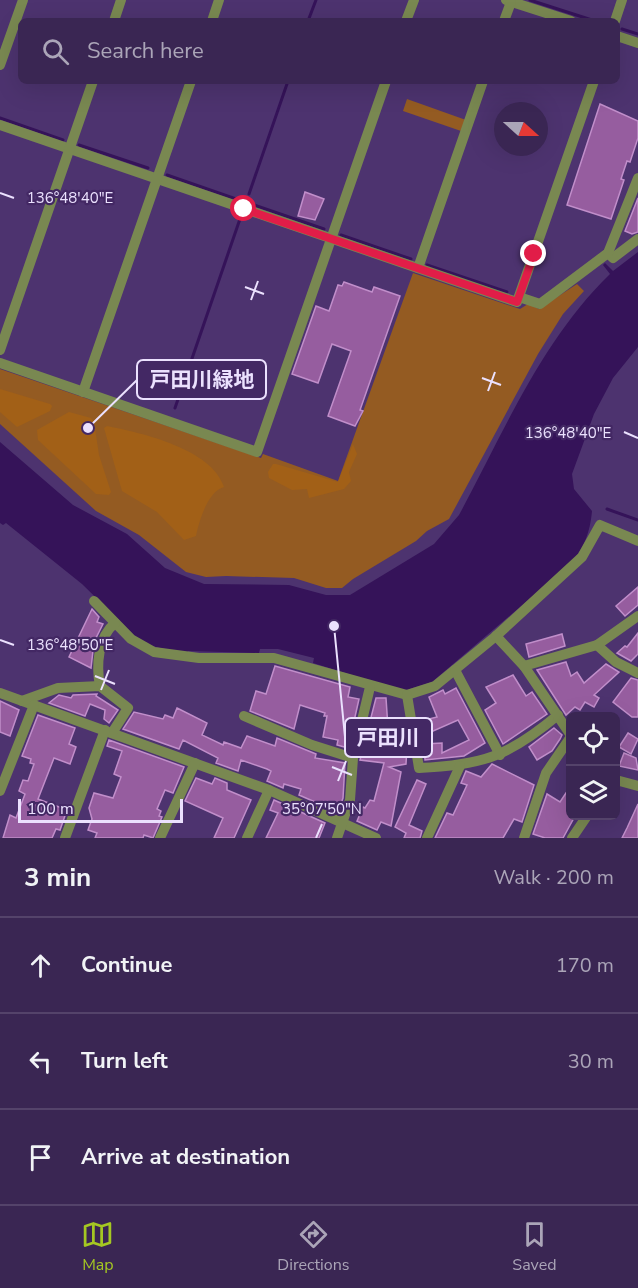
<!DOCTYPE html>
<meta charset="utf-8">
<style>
body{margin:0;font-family:"Nunito Sans","Noto Sans JP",sans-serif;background:#412e5a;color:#f1f3f6}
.controls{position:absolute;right:18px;bottom:18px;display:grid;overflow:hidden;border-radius:9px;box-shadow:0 6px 24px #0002}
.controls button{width:54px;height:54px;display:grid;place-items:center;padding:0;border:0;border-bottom:2px solid #54436a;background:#3a2653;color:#f1f3f6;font:30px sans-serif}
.compass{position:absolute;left:494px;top:102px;width:54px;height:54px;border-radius:50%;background:#3a2653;box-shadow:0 6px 24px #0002;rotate:111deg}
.scale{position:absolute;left:18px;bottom:15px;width:165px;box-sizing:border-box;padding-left:6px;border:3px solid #ebe1fe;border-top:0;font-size:16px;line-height:21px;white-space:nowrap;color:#ebe1fe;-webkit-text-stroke:4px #432864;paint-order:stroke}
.stop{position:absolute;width:18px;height:18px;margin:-14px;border:4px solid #e11d48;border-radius:50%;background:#fff}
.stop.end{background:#e11d48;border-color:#fff;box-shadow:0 2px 6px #0008}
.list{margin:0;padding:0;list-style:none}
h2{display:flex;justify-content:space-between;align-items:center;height:78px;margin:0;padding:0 24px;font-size:26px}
h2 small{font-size:20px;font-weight:400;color:#aba5b8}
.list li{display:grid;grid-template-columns:39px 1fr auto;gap:18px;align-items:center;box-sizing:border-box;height:96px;padding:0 24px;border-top:2px solid #54436a}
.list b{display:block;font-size:22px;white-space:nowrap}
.list em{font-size:20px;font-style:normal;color:#aba5b8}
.icon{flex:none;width:33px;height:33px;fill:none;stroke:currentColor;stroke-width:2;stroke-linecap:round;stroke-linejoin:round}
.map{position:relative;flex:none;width:638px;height:838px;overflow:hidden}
.search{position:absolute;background:#3a2653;box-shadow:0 6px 24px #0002;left:18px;right:18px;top:18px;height:66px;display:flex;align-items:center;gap:15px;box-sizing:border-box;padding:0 21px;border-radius:9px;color:#aba5b8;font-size:22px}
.sheet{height:366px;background:#3a2653}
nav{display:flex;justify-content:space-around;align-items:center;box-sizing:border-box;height:84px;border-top:2px solid #54436a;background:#3a2653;font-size:16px;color:#aba5b8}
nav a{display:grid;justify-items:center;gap:3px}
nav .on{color:#a5c822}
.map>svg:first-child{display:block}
</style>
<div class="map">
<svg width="638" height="838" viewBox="0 0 638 838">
<rect width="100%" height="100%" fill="#4d336f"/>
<!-- green -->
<g fill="#945b22">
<path d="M407,99L466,120L461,131L403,111Z"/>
<path d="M413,273L520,309L528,304L539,309L577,284L584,291L563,314L538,354L449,519L427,531L416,541L353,579L342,588H326L294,578L226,576L206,577L186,572L139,535L96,511L0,424V369L261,458L263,454L338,481Z"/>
</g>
<!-- forest -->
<g fill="#a26017">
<path d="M0,389L50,404L52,406L50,411L17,427L0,412Z"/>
<path d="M69,412L91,418L94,422L99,455L111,492L109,495L96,494L38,440L37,430Z"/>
<path d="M107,426C142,433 212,449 224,487C208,491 199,521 196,536L184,540L157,512L122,491L104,428Z"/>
<path d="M353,444L357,454L349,472L351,481L344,489L309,498L307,489L292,490L269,478L268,472L273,464H276L338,482Z"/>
</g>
<!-- water -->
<path fill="#351359" d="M638,252V347L613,378L594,414L572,474L574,489L592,511C590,533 584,549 568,566L432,682L403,691L313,663L314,658L278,649H260L259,653L188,651L186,654L152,646L135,636L82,584L6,523L3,525L0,523V442L73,505L127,534L165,568L204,584L289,585L326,595H350L434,544L459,515C504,432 541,341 610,274L603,265L605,263L613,271Z"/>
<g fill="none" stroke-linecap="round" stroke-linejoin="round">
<!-- stream -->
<g stroke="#351359" stroke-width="3">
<path d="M530,0L595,21"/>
<path d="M308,21L316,0"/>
<path d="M622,29L638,34"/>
<path d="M0,118L63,140"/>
<path d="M79,145L148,168"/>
<path d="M167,175L236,199"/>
<path d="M249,194L288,81"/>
<path d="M254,205L324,229"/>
<path d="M341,235L411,259"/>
<path d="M427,265L507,292"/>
<path d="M175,408L241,216"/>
<path d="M607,509L638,520"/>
</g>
</g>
<!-- building -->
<g fill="#965d9f" stroke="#c18eca" stroke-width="1.5">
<path d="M600,104L638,121V138L630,162L627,161L621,179L624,180L611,219L567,205Z"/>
<path d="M305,192L324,199L315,220L298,216Z"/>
<path d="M638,198V232L632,234L625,231Z"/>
<path d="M344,282L372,292L374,287L400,296L360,410L363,411L355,426L328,416L351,351L332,344L318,383L292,374L316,306L329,311L338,285L342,286Z"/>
<path d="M638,587V605L625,616L616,606Z"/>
<path d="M92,609L99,617L97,622L103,624L94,642L91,668L69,657Z"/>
<path d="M638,633V654L631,661L617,653L625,646L627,647Z"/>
<path d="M562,634L565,646L529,657L526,644Z"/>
<path d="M566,662L571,676L577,672L584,683L606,664L619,672L594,695L599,698L594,707L585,702L580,710L575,707L566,715L537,670Z"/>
<path d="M275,666L350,687L348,697L359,699L348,748L337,745L338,740L323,737L327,716H324L325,713L300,705L294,729L250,711L256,691L266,694Z"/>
<path d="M513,675L526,696L532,692L547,714L503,744L485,710L496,703L486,687Z"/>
<path d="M631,678L638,680V717H632L613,702Z"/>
<path d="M456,688L485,743L464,756L425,760L424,744L442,743V753L469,740L458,720L422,736L421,721L437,717L429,697L443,690L445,694Z"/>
<path d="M97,694L96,696L118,710L109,723L104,719L105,710L90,704L85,716L49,703L59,695L71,698L73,695Z"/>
<path d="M376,698H386L388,728H405L407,742L400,746H407L406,764L389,767L401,772L391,826L381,822L377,830L357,821L363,807L365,808L370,800L374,801L384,763L360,760Z"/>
<path d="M0,701L19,710L10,736L0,732Z"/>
<path d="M177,708L207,723L202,735L223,745L224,742L241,748L247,736L275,746L277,738L316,754L315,758L345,763L343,798L338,812L299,795L301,789L284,784L283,788L267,781L271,771L267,769L241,760L238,771L216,763L218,758L183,740L179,749L123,729L134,712L163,719L165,715L173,718Z"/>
<path d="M38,715L75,728L69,744L76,747L70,764L54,758L38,799L67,810L60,830L56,829L52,838H3L10,815L16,818L25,794L19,791L23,780L28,781L34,764L30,763L31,759L22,756Z"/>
<path d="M554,728L562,735L560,739L552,751L537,760L529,747Z"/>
<path d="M628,733L638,739L631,754L619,747Z"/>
<path d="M109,740L184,767L173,793L165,790L157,809L161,811L159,816L162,817L153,838L144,835L143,838H95L97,833L88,830L92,819L89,808L94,793L113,798L121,777L114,774L122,751L107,746Z"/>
<path d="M624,753L636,758L638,770L619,766Z"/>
<path d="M492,764L534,785L522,822L514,819L503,838H435L447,813L453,815L467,785L461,783L466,771L481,777Z"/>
<path d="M196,778L212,784L215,778L227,783V790L251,800L234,838H214L223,818L185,801Z"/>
<path d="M417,780L426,784L409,825L422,831L420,838H404L406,833L395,827Z"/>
<path d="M570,787V816H575L563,838H545L533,834L547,794L560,802Z"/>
<path d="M274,800L325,823L319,838H266L278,813L270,810Z"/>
<path d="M638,804V838H622L627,828Z"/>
</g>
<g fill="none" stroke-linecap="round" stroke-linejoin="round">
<!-- street -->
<g stroke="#798851" stroke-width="10">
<path d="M506,0L571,21"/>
<path d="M114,21L121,0"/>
<path d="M212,21L219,0"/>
<path d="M406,21L414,0"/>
<path d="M504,21L511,2"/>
<path d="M615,21L622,0"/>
<path d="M617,36L638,43"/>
<path d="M0,65L23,0"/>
<path d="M0,125L517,302L594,81"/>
<path d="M608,253L613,258L638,239"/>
<path d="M418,268L483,81"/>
<path d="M519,297L540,304L608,253L638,178"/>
<path d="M0,350L93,81"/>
<path d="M0,363L257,452L386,81"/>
<path d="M83,392L191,81"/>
<path d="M94,601L131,639L154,652L199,658H274L407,695L435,686L496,636L582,557L600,525L638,541"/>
<path d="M496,636L524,666"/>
<path d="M597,645L616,662L638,673"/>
<path d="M455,670L500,755"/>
<path d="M100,686C96,665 98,637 115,623"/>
<path d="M0,693L269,790L376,838"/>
<path d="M407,695L419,768C482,765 508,757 558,715"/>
<path d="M22,701L58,688L100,686L128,708L112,733"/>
<path d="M244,716L312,745L353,758"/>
<path d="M570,734L524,666L597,645L638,616"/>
<path d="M616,780L638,786"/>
<path d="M0,791L34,705"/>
<path d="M65,838L105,730"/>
<path d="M160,838L195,763"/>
<path d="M247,838L269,790"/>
<path d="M337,838L350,800L353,758L370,687"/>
<path d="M427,838L460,766"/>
<path d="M524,838L546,773L570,738"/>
<path d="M572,838L587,816"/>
</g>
</g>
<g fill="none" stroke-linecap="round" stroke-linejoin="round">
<!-- route -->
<path stroke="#e11d48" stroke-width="8" d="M244,209L517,302L534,254"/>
</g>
<!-- ticks -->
<path fill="none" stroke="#ebe1fe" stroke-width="2" d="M0,193L14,198M245,287L264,294M251,300L258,281M482,378L501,385M488,391L495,372M624,432L638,438M0,640L14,645M95,676L115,684M101,690L109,670M332,767L352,775M338,781L346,761M316,838L322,824"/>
<g font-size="15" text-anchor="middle" fill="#ebe1fe" stroke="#432864" stroke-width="4.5" stroke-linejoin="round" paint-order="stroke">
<text x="70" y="203">136°48'40"E</text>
<text x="568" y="438">136°48'40"E</text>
<text x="70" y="650">136°48'50"E</text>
<text x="322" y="814">35°07'50"N</text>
</g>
<!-- callouts -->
<path fill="none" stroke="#ebe1fe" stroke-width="2" d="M88 428L137 380M334 626L345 737"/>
<g fill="#ebe1fe" stroke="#432864" stroke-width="2">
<circle cx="88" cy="428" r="6"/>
<circle cx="334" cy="626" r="6"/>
</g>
<g fill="#432864" stroke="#ebe1fe" stroke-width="2">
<rect x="137" y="360" width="129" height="39" rx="6"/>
<rect x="345" y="718" width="87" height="39" rx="6"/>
</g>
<g font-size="21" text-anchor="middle" font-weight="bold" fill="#ebe1fe">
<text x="202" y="387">戸田川緑地</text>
<text x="388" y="745">戸田川</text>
</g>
</svg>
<div class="controls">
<button><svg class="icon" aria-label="locate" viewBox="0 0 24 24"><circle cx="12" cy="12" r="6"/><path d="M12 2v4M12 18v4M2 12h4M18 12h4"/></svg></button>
<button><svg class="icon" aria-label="layers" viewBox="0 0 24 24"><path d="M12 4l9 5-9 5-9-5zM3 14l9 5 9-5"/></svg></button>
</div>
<svg class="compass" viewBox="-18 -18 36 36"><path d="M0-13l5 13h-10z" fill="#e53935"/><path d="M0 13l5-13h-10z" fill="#aba5b8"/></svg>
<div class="scale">100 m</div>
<div class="stop" style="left:244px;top:209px"></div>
<div class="stop end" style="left:534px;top:254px"></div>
<div class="search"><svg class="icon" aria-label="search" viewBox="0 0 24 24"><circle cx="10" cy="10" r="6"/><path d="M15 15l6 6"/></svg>Search here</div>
</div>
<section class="sheet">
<h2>3 min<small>Walk · 200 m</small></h2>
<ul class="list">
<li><svg class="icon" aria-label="ahead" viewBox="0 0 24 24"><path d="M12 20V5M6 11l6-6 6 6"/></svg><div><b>Continue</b></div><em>170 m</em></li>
<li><svg class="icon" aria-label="left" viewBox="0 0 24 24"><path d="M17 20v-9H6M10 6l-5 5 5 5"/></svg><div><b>Turn left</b></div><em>30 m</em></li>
<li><svg class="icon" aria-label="arrive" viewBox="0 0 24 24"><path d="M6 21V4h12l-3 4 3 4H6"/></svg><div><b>Arrive at destination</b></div></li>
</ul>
</section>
<nav>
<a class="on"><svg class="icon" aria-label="map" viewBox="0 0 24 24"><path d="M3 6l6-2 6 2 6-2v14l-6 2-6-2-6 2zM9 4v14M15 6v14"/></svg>Map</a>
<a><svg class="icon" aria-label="directions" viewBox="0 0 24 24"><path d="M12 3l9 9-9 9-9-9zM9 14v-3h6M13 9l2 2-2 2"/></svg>Directions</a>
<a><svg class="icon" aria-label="saved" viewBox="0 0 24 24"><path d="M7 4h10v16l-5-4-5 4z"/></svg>Saved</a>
</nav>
